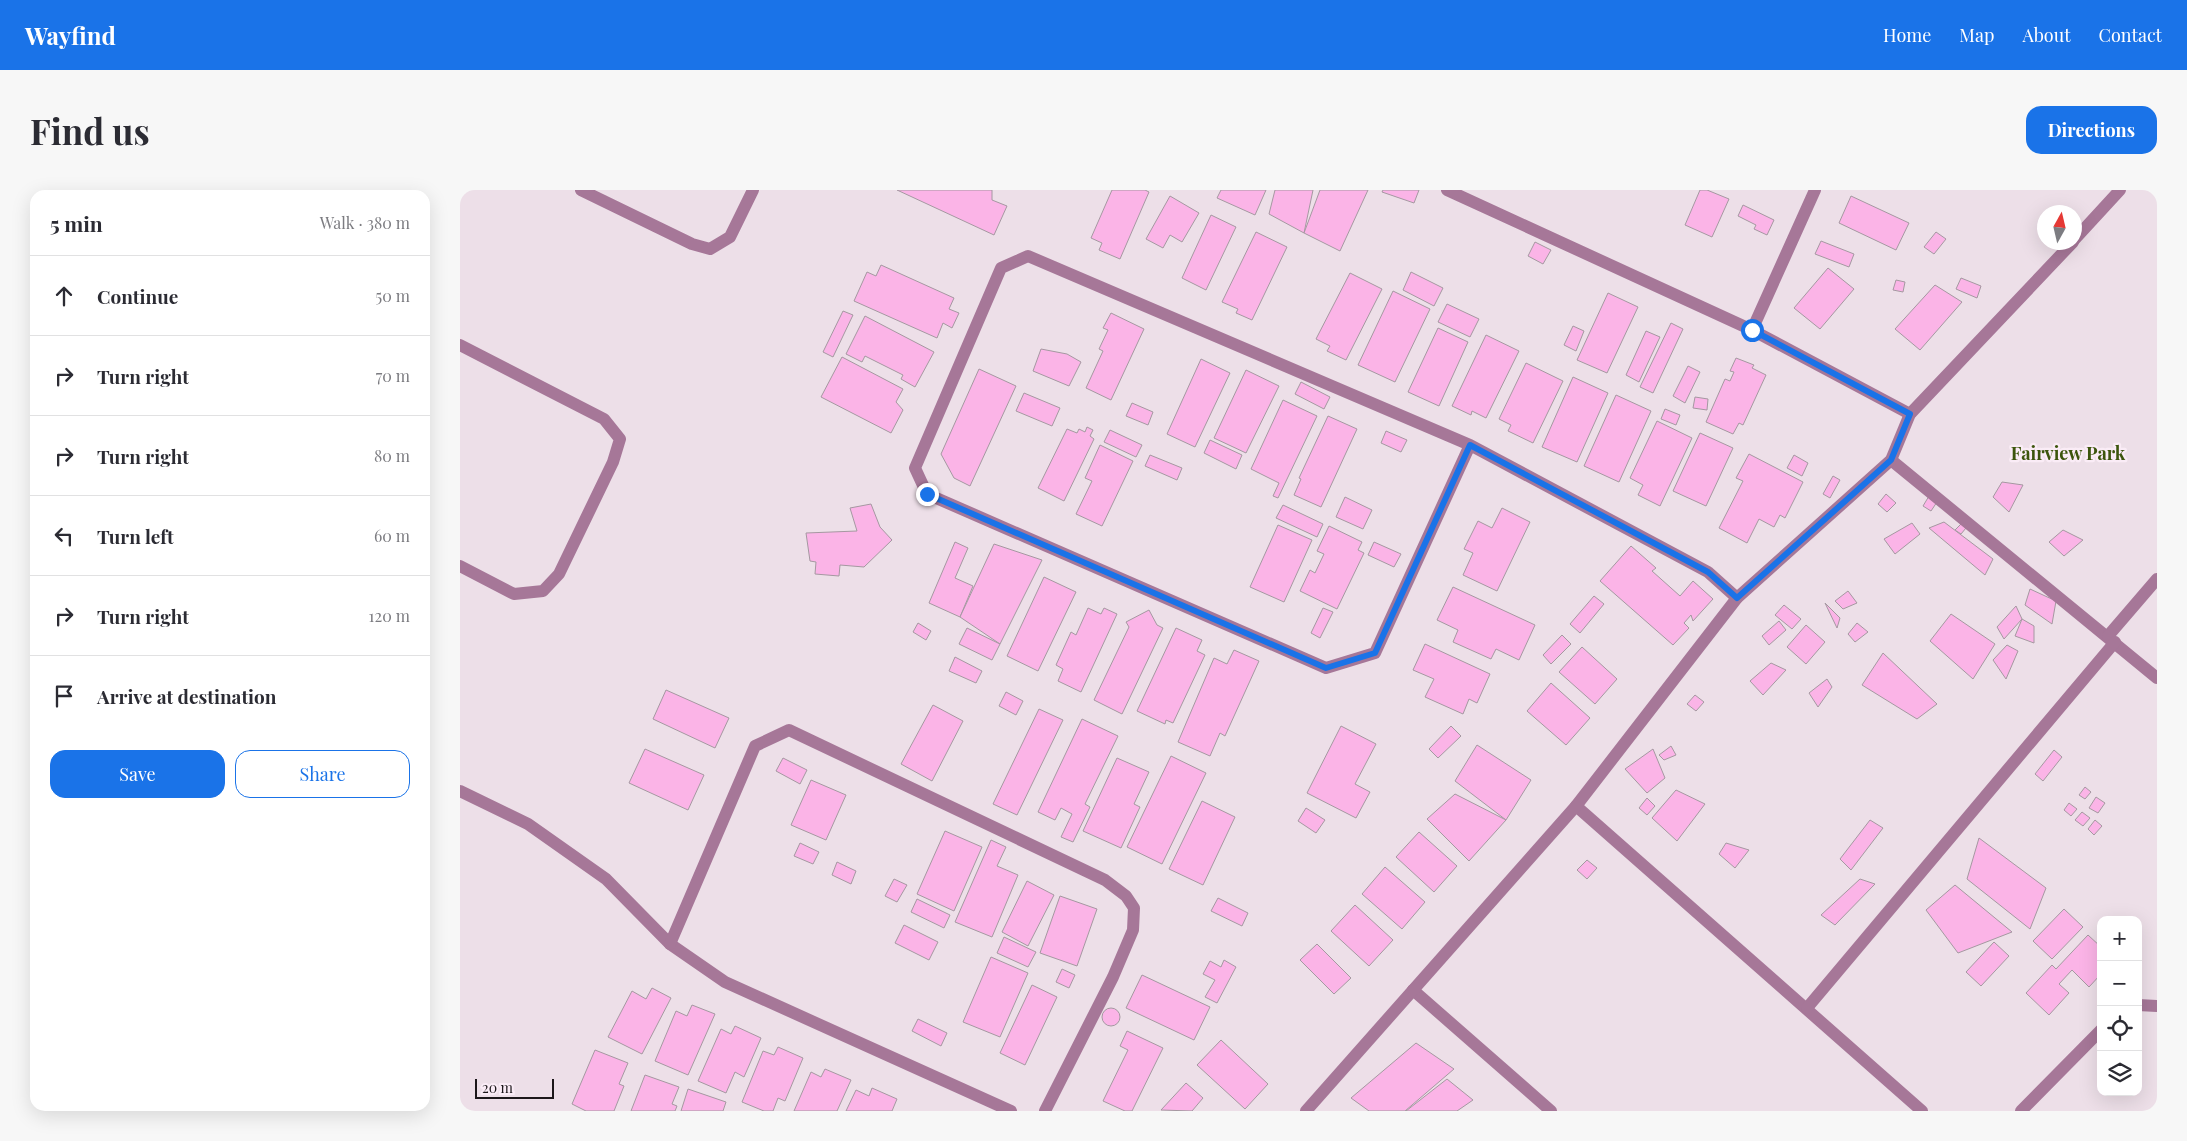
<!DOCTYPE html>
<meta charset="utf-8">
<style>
body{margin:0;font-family:"Playfair Display",serif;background:#f7f7f7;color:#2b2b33}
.controls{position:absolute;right:15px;bottom:15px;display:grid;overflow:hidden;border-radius:10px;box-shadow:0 5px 20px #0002}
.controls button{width:45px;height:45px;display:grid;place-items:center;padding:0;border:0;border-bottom:1px solid #e1e1e2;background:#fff;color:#2b2b33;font:25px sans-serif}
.compass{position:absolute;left:1577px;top:15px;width:45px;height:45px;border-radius:50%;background:#fff;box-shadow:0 5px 20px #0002;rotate:8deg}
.scale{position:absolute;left:15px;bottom:12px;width:79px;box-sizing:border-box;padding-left:5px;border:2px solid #1c171a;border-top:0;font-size:14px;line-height:18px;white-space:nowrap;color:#1c171a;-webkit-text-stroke:4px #faecf6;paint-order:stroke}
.stop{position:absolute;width:15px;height:15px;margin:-11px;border:4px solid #1a73e8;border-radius:50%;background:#fff}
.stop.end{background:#1a73e8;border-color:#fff;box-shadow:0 1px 5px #0008}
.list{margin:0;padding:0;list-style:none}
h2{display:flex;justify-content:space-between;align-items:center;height:65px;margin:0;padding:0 20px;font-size:21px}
h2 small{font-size:16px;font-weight:400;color:#7c7c81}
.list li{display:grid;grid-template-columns:32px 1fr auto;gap:15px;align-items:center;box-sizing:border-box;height:80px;padding:0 20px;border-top:1px solid #e1e1e2}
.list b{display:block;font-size:19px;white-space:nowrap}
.list em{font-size:16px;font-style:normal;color:#7c7c81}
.actions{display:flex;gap:10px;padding:15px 20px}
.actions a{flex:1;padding:11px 0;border:1px solid #1a73e8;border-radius:15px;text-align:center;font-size:18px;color:#1a73e8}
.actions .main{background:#1a73e8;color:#fff}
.icon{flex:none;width:28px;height:28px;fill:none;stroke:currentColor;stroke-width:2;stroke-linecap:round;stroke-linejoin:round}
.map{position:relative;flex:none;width:1697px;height:921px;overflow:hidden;border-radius:15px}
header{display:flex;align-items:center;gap:30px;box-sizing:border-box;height:70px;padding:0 25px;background:#1a73e8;color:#fff}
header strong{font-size:24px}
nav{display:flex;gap:28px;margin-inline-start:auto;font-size:18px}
.intro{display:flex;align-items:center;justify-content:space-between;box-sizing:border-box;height:120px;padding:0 30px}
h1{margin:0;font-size:35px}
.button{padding:12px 22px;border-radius:15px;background:#1a73e8;color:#fff;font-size:18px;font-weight:700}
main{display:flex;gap:30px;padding:0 30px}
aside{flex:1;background:#fff;border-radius:15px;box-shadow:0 5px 20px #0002}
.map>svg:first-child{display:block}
</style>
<header>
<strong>Wayfind</strong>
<nav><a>Home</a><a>Map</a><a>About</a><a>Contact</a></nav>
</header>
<div class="intro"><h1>Find us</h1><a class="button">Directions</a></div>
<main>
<aside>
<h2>5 min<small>Walk · 380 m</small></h2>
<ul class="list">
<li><svg class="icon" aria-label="ahead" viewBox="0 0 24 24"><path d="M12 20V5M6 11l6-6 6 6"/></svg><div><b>Continue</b></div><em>50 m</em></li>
<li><svg class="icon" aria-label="right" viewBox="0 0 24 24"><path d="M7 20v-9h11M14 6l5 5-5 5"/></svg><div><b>Turn right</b></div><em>70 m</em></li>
<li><svg class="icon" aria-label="right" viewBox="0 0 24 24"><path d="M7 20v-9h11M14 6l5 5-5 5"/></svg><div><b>Turn right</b></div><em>80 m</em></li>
<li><svg class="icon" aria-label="left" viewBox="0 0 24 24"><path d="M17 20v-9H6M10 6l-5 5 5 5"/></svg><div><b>Turn left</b></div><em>60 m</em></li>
<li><svg class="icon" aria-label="right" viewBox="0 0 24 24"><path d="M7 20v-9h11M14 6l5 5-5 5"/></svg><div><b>Turn right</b></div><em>120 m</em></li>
<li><svg class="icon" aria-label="arrive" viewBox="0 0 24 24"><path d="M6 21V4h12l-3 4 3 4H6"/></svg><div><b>Arrive at destination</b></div></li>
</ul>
<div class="actions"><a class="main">Save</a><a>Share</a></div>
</aside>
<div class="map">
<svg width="1697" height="921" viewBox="0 0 1697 921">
<rect width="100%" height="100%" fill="#eddfe8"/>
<!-- building -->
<g fill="#fbb4e7" stroke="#a598a1">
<path d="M437,0H532V10L547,16L534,45Z"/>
<path d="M652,0H685L689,2L660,69L639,60L642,53L631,48Z"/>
<path d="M761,0H806L795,25L757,8Z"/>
<path d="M815,0H853L844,43L809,24Z"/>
<path d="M860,0H908L880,61L844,43Z"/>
<path d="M923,0H959L954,13L922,2Z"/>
<path d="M1240,0H1247L1269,9L1252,47L1225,35Z"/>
<path d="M710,6L739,23L722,52L710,45L703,58L686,49Z"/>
<path d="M1391,6L1449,33L1436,60L1379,33Z"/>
<path d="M1283,15L1314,30L1307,45L1294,39L1296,35L1278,26Z"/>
<path d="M751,25L776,37L746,100L722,88Z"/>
<path d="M796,42L827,57L792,130L776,123L778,119L762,112Z"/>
<path d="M1476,42L1486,49L1474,64L1464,57Z"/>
<path d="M1361,51L1394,64L1389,77L1355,64Z"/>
<path d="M1075,52L1091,60L1083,74L1068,66Z"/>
<path d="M421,75L494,108L489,119L499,123L492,138L483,133L477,148L394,111L407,82L416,86Z"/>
<path d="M1368,78L1394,99L1360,139L1334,118Z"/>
<path d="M951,82L983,98L974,116L943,100Z"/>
<path d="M890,83L922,99L886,170L867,161L870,156L856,149Z"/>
<path d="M1501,88L1521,96L1517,108L1496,99Z"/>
<path d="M1436,90L1445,92L1443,102L1433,100Z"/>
<path d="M1475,95L1502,112L1460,160L1435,139Z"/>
<path d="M933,101L970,119L935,192L898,175Z"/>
<path d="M1148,103L1178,117L1147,183L1117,170Z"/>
<path d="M987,114L1019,129L1010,147L978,132Z"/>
<path d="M383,121L393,125L373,167L363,162Z"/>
<path d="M651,123L684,139L651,210L626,198L643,161L639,159L648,140L643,138Z"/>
<path d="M405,126L474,162L455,197L441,189L443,185L405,166L402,172L386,164Z"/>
<path d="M1211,133L1223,139L1193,203L1180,197Z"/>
<path d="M1113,136L1124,141L1116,161L1104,155Z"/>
<path d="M978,138L1008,152L979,216L948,202Z"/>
<path d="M1186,141L1200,147L1179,192L1166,185Z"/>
<path d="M1026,145L1059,161L1026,228L1012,221L1011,225L992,216Z"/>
<path d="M581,159L607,164L621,172L609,196L573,181Z"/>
<path d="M382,167L443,199L436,212L443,220L431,243L361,207Z"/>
<path d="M1276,168L1294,175L1292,178L1306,185L1283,235L1279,233L1273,244L1246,232L1265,189L1270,191L1274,182L1270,181Z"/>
<path d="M741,169L770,183L735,257L707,244Z"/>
<path d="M1066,173L1103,191L1073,253L1048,241L1051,235L1039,229Z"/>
<path d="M1228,176L1240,182L1225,213L1213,206Z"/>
<path d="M519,179L556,196L510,296L494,288L481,264Z"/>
<path d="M786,180L819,196L786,263L754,248Z"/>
<path d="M1113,187L1148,203L1117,272L1082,257Z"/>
<path d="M841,192L870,207L864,219L835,204Z"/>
<path d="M564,203L600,218L592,236L556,221Z"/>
<path d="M1156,205L1191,221L1159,292L1124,276Z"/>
<path d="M1235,207L1248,209L1247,220L1233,218Z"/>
<path d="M823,210L857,226L818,308L813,306L819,293L791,279Z"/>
<path d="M672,213L693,222L688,235L666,226Z"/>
<path d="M1205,219L1220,225L1216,235L1201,229Z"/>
<path d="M868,226L897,239L861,317L834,305L841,289L839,288Z"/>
<path d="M1197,231L1232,248L1200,316L1178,305L1183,295L1170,288Z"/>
<path d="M627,237L633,240L630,246L634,249L604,311L578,298L607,239L617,243L619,239L625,242Z"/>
<path d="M650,240L682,255L676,267L644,252Z"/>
<path d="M926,241L947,250L941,262L921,253Z"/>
<path d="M1240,243L1273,258L1246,316L1213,301Z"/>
<path d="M750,250L782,265L776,279L744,263Z"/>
<path d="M640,255L673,271L642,336L616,324L632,291L625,288Z"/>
<path d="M1289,264L1343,292L1325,328L1320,325L1314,337L1299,329L1287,353L1259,338L1283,291L1276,288Z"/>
<path d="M690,265L722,278L717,290L685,276Z"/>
<path d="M1334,265L1348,273L1342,286L1327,278Z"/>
<path d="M1373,286L1380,290L1370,308L1363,304Z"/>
<path d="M1542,292L1563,295L1549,322L1533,307Z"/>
<path d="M1426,304L1436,313L1427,322L1418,314Z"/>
<path d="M1469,306L1477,312L1471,321L1463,316Z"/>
<path d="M885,307L912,320L903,339L876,327Z"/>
<path d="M411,314L420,337L432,350L404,377L380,375L379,386L355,384L356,372L350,371L346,343L397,341L390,318Z"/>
<path d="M823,315L863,334L857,347L816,328Z"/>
<path d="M1042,318L1070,332L1037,401L1003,385L1013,363L1004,359L1018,331L1032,338Z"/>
<path d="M1484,332L1533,369L1525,385L1469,338Z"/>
<path d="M1452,333L1460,344L1435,364L1424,349Z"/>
<path d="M1501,334L1506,338L1501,344L1495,340Z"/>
<path d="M818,335L852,350L824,412L790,397Z"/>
<path d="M869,336L902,352L898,360L904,363L877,419L840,401L850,380L855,383L864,364L857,361Z"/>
<path d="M1603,340L1623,350L1604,366L1589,352Z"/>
<path d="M495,352L508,358L495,388L513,396L500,427L469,413Z"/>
<path d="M914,352L941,364L934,377L908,365Z"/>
<path d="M534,354L582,370L540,454L500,427Z"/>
<path d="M1171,356L1196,378L1192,381L1220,406L1233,391L1253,409L1233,431L1231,425L1224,433L1229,438L1213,455L1140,391Z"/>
<path d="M584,387L616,402L578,481L547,466Z"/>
<path d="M993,397L1075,435L1059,470L1036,459L1031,469L993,452L998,440L977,430Z"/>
<path d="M1570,399L1596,411L1592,434L1565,415Z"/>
<path d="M1388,401L1397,413L1383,419L1375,411Z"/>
<path d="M1134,406L1144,414L1120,443L1110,434Z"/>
<path d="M1365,413L1380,428L1377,438Z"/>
<path d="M1324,415L1341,429L1332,439L1315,425Z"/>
<path d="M1556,416L1562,429L1544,449L1537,437Z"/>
<path d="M628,418L641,424L644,418L657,424L621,502L598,491L603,479L596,475L611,442L616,445Z"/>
<path d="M863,418L873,422L860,448L851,443Z"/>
<path d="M689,420L697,435L703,438L662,524L634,510L669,437L666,432Z"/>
<path d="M1491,424L1535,454L1513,489L1470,451Z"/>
<path d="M1562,429L1574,436V453L1555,446Z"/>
<path d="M1319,431L1326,440L1309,455L1302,446Z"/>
<path d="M458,433L471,441L466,450L453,442Z"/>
<path d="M1397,433L1408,442L1395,452L1388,444Z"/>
<path d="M1346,435L1365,452L1346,474L1327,457Z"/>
<path d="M507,438L540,454L532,470L499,454Z"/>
<path d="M716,438L742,450L737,461L745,465L713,533L706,530L705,534L677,521Z"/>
<path d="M1102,445L1111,454L1091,474L1083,465Z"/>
<path d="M965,454L1030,484L1017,513L1009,509L1003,524L965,507L974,489L953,480Z"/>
<path d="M1547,455L1558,461L1546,489L1533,470Z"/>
<path d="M1122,457L1157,489L1135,514L1099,482Z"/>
<path d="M774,460L799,471L765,546L760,543L750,566L718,552L754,468L767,474Z"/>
<path d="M1423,463L1477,514L1457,529L1402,495Z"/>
<path d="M495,467L522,481L516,493L489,481Z"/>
<path d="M1311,473L1326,480L1303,505L1290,491Z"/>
<path d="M1367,489L1372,497L1358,517L1349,503Z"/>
<path d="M1091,493L1130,528L1106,555L1067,521Z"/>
<path d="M206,500L269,528L255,558L193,529Z"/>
<path d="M546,502L563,511L556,525L539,516Z"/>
<path d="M1235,505L1244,512L1236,521L1227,514Z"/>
<path d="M473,515L503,531L472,591L441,574Z"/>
<path d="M579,519L603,530L557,625L533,614Z"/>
<path d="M622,529L658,546L625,614L630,617L613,652L601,647L612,624L601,618L595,630L578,622Z"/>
<path d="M881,536L916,554L895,594L910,602L896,628L847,603Z"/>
<path d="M991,536L1001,546L978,568L969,559Z"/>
<path d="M1017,555L1071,590L1046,630L995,591Z"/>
<path d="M1211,556L1216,565L1204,570L1199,565Z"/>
<path d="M185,559L244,585L228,620L169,593Z"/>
<path d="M1193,559L1205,588L1187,603L1165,579Z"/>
<path d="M1594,560L1602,567L1583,591L1575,584Z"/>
<path d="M711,566L746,583L702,674L667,657Z"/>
<path d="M323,568L347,580L340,594L316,581Z"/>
<path d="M657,568L689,582L674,614L680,617L661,658L623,641Z"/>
<path d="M351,590L386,605L366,650L331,635Z"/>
<path d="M1625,597L1631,602L1625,609L1619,605Z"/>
<path d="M1216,600L1245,614L1217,651L1192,628Z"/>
<path d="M995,604L1046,630L1009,671L967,629Z"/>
<path d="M1636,607L1645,613L1638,623L1629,618Z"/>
<path d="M1187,608L1195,616L1187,625L1179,618Z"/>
<path d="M742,611L775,627L743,695L709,679Z"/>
<path d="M1609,613L1617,619L1611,626L1604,620Z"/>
<path d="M846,618L865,630L856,643L838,631Z"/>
<path d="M1622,622L1630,628L1623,636L1615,630Z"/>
<path d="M1410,630L1423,638L1391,680L1380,669Z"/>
<path d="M1635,630L1642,636L1634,645L1628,639Z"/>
<path d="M485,641L522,657L494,721L457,704Z"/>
<path d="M959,642L997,676L974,702L936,667Z"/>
<path d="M1519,648L1586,698L1570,739L1507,689Z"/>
<path d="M531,650L546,657L537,676L558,685L532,747L495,732Z"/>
<path d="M340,653L359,662L353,674L334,666Z"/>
<path d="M1266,653L1289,660L1275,678L1259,664Z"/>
<path d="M1127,670L1137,678L1127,689L1117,680Z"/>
<path d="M377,672L396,681L391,694L372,685Z"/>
<path d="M925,677L965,712L942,739L902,704Z"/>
<path d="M434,689L447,695L437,712L425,706Z"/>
<path d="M1400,689L1415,694L1375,735L1361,725Z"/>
<path d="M567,691L594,705L568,756L542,742Z"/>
<path d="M1495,695L1552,742L1498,763L1466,720Z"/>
<path d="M600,706L637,719L617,776L580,763Z"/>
<path d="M758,708L788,723L782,736L751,721Z"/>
<path d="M457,709L490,725L484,738L451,722Z"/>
<path d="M895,715L933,750L909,776L871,741Z"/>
<path d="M1604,719L1623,737L1592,769L1573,751Z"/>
<path d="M444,735L478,752L469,770L435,753Z"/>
<path d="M1628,745L1641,757V784L1629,797L1612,780L1599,794L1609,803L1589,825L1566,803L1592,775L1596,779Z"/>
<path d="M544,747L576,762L568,777L537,763Z"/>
<path d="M1534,752L1549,766L1521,796L1506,782Z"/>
<path d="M857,754L891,788L874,804L840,770Z"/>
<path d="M531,767L568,783L540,847L503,832Z"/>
<path d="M764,770L776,777L757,813L745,807L755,790L743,784L750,771L761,777Z"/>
<path d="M602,779L615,785L609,798L596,792Z"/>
<path d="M682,785L750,817L734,850L666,818Z"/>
<path d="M572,795L597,807L565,875L540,863Z"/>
<path d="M192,798L211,808L182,864L148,847L172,801L186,809Z"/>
<path d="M232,815L255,824L228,885L195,871L216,821L227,826Z"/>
<circle cx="651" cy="827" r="9"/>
<path d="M458,829L487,843L481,856L452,841Z"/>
<path d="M275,836L301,848L284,887L275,882L266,903L238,891L261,839L271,844Z"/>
<path d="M667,841L703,858L672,921H665L643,911L668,860L660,856Z"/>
<path d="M761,850L808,894L785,919L737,875Z"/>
<path d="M956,853L994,879L945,921H909L891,908Z"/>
<path d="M318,857L343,868L325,911L318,908L313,921H304L282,912L303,861L314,865Z"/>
<path d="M135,860L168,873L159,894L164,896L154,921H126L112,914Z"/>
<path d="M365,879L391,890L377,921H334L351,882L361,887Z"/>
<path d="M185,885L219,897L212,914L217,916L215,921H171Z"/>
<path d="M987,889L1013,910L997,921H946Z"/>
<path d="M726,893L743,908L732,921L701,920Z"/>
<path d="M412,898L437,909L432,921H386L396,900L409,906Z"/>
<path d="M228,899L266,912L263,921H221Z"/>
</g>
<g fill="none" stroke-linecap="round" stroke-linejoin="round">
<!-- street -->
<g stroke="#a67798" stroke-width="12">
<path d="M121,0L232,54L250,59L270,47L293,0"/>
<path d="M987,0L1292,140L1450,224"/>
<path d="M1614,50L1660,0"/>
<path d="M1292,140L1355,0"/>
<path d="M0,155L144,229L160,249L153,272L99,384L83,401L54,404L0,376"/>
<path d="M1010,255L915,463L866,478L467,304L455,278L541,78L568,66L1010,255L1248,382L1277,408"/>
<path d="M1431,270L1697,488"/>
<path d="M1648,446L1697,389"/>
<path d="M0,601L68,634L146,689L210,754L265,792L551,921"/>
<path d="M1116,616L1462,921"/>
<path d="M210,754L295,556L329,540L645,690L666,706L674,718L673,740L653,787L585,921"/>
<path d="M953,800L1091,921"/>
<path d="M1678,815L1697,816"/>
<path d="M1347,818L1655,452"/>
<path d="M846,921L1116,616L1277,408L1431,270L1450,224L1613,52"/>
<path d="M1561,921L1641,840"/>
</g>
</g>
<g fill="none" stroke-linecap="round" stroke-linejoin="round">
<!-- route -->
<path stroke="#1a73e8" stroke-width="6" d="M467,304L866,478L915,463L1010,255L1248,382L1277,408L1431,270L1450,224L1292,140"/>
</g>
<g text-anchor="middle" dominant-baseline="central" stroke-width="4.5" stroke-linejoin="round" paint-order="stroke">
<!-- quarter labels -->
<g font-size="18" font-weight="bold" fill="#3c550c" stroke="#faecf6">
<text x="1608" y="263">Fairview Park</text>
</g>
</g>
</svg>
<div class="controls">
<button>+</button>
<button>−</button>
<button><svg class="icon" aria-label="locate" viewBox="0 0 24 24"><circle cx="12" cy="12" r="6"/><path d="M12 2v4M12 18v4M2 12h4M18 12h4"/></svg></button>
<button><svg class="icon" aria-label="layers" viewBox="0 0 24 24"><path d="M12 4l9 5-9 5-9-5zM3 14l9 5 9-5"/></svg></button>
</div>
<svg class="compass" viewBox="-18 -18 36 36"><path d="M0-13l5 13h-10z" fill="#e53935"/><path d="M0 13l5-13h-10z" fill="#7c7c81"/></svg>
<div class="scale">20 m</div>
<div class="stop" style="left:1292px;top:140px"></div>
<div class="stop end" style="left:467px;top:304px"></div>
</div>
</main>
